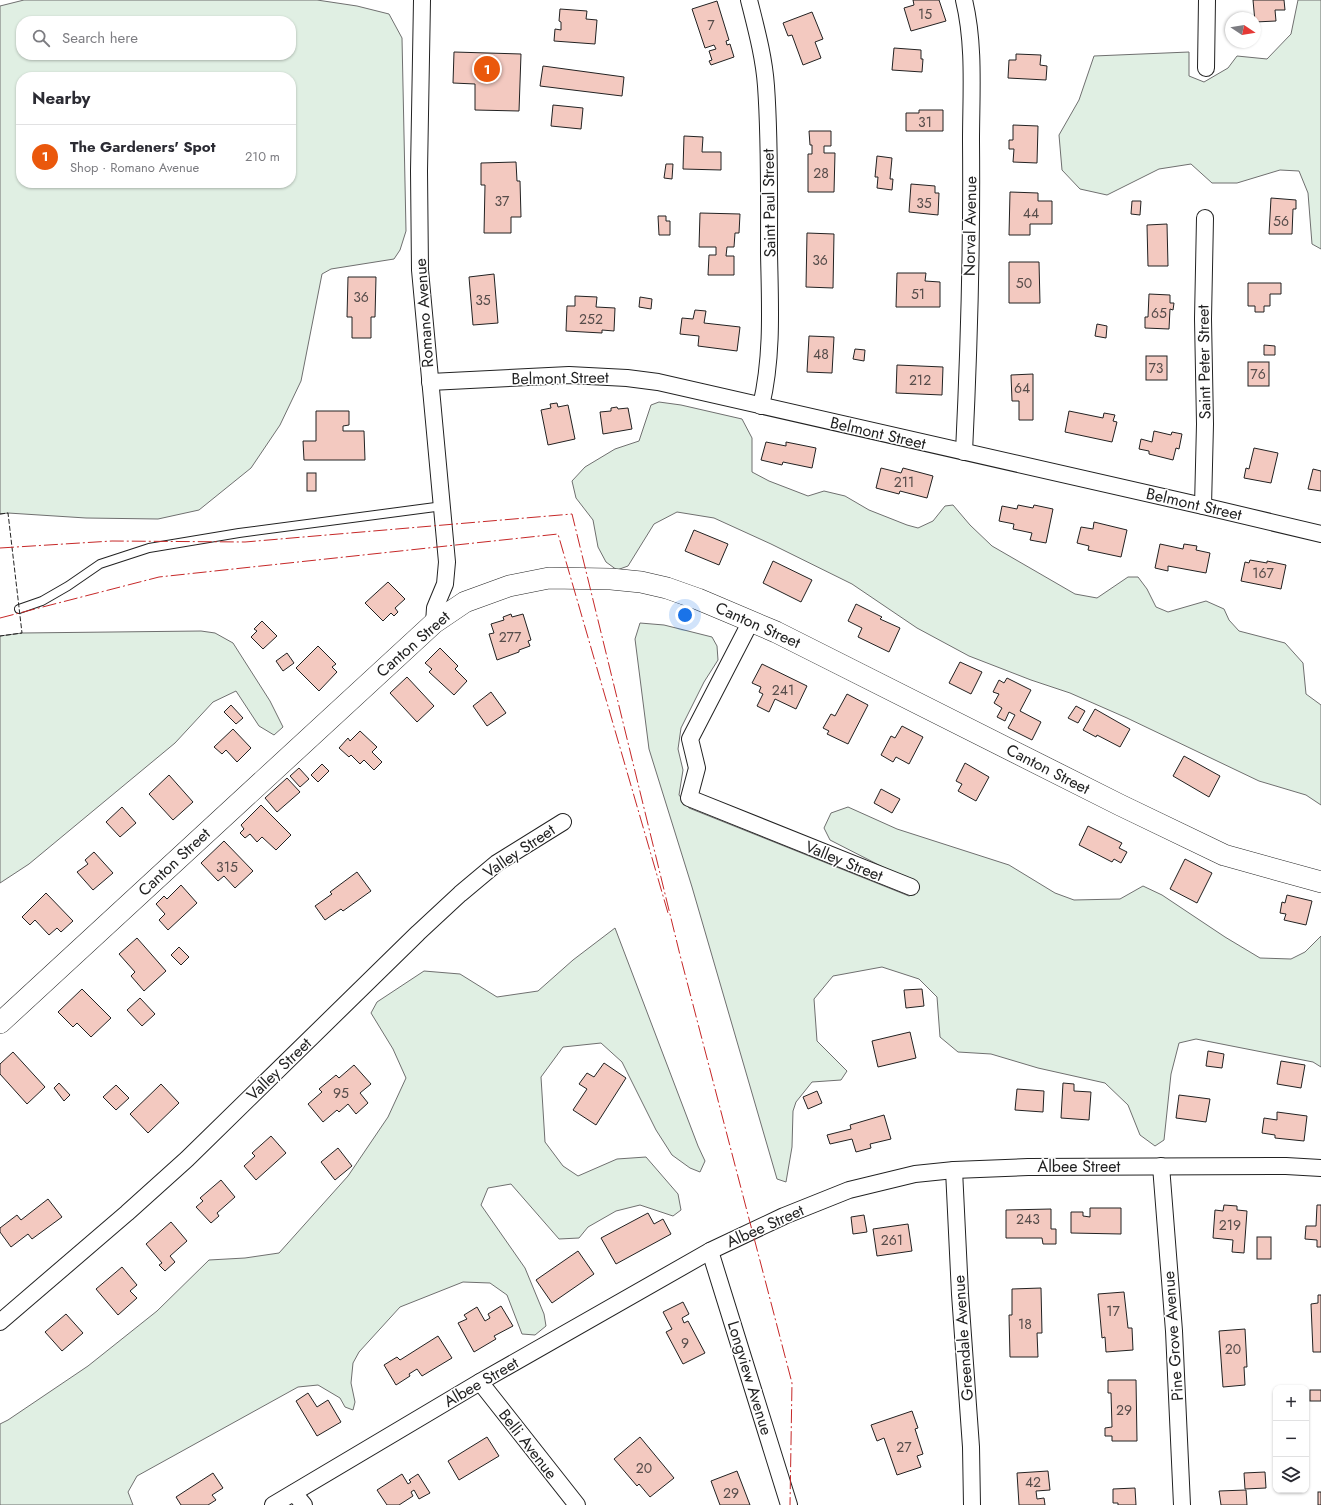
<!DOCTYPE html>
<meta charset="utf-8">
<style>
body{margin:0;font-family:Jost,sans-serif;background:#f7f7f7;color:#2b2b33}
.controls{position:absolute;right:12px;bottom:12px;display:grid;overflow:hidden;border-radius:8px;box-shadow:0 1px 3px #0004}
.controls button{width:36px;height:36px;display:grid;place-items:center;padding:0;border:0;border-bottom:1px solid #e1e1e2;background:#fff;color:#2b2b33;font:20px sans-serif}
.compass{position:absolute;left:1225px;top:12px;width:36px;height:36px;border-radius:50%;background:#fff;box-shadow:0 1px 3px #0004;rotate:102deg}
.you{position:absolute;left:685px;top:615px;width:14px;height:14px;margin:-10px;border:3px solid #fff;border-radius:50%;background:#1a73e8;box-shadow:0 0 0 6px #1a73e833}
.badge{display:grid;place-items:center;width:26px;height:26px;border-radius:50%;background:#ea580c;color:#fff;font-size:13px;font-weight:700}
.pin{position:absolute;translate:-50% -50%;border:2px solid #fff;box-shadow:0 1px 4px #0006}
.list{margin:0;padding:0;list-style:none}
h2{display:flex;justify-content:space-between;align-items:center;height:52px;margin:0;padding:0 16px;font-size:17px}
h2 small{font-size:13px;font-weight:400;color:#7c7c81}
.list li{display:grid;grid-template-columns:26px 1fr auto;gap:12px;align-items:center;box-sizing:border-box;height:64px;padding:0 16px;border-top:1px solid #e1e1e2}
.list b{display:block;font-size:15px;white-space:nowrap}
.list p{margin:0;font-size:13px;white-space:nowrap;color:#7c7c81}
.list em{font-size:13px;font-style:normal;color:#7c7c81}
.icon{flex:none;width:22px;height:22px;fill:none;stroke:currentColor;stroke-width:2;stroke-linecap:round;stroke-linejoin:round}
.map{position:relative;flex:none;width:1321px;height:1505px;overflow:hidden}
.search{position:absolute;background:#fff;box-shadow:0 1px 3px #0004;left:16px;top:16px;width:280px;height:44px;display:flex;align-items:center;gap:10px;box-sizing:border-box;padding:0 14px;border-radius:16px;color:#7c7c81;font-size:15px}
.panel{position:absolute;background:#fff;box-shadow:0 1px 3px #0004;left:16px;top:72px;width:280px;height:116px;border-radius:16px}
.map>svg:first-child{display:block}
</style>
<div class="map">
<svg width="1321" height="1505" viewBox="0 0 1321 1505">
<rect width="100%" height="100%" fill="#fff"/>
<!-- green -->
<g fill="#e0efe3" stroke="#6f6f6f" fill-rule="evenodd">
<path d="M24,0H317L357,6L389,14L402,38L406,231L400,250L394,259L331,269L322,274L301,381L280,425L251,468L199,510L158,519L86,518L8,513L0,514V6ZM21,21H291V55H21ZM21,77H291V183H21Z"/>
<path d="M1298,0H1321V249L1312,244L1308,193L1299,171L1280,170L1237,183H1212L1191,164L1159,169L1107,195L1080,189L1062,170L1059,135L1079,100L1094,56L1189,52V76L1204,82L1228,68L1237,56L1267,59L1291,34Z"/>
<path d="M659,402L681,405L742,419L752,438V472L769,481L808,496L824,491L845,496L869,510L907,525L918,528L933,521L945,506L953,505L970,525L992,546L1075,594L1097,598L1128,577H1138L1147,589L1156,607L1168,612L1206,601L1224,609L1229,620L1239,631L1285,643L1303,663L1306,694L1321,705V805L1306,795L1259,781L1127,718L1070,693L1031,680L969,656L917,628L852,584L771,544L714,518L677,512L654,524L628,566L617,570L606,562L598,547L593,520L576,498L572,481L585,467L615,449L639,441L651,405Z"/>
<path d="M640,623L664,625L712,637L717,646L718,660L704,682L681,728L678,749L683,770L679,795L689,808L909,896L916,893V884L830,840L824,828L831,813L848,807L897,829L1009,865L1055,893L1074,900L1120,899L1143,886L1162,895L1225,937L1260,958L1291,959L1305,952L1321,936V1067L1313,1062L1196,1039L1179,1043L1171,1074L1164,1140L1155,1146L1140,1135L1128,1105L1105,1083L1038,1068L991,1054L958,1052L940,1037L937,997L919,979L882,967L833,976L814,999L817,1041L847,1071L841,1080L812,1082L796,1102L793,1111L792,1147L786,1182L777,1179L692,887L649,749L635,639Z"/>
<path d="M201,631L215,633L233,643L270,701L283,727L274,735L259,726L236,691L213,702L175,743L29,864L0,883V636L22,633Z"/>
<path d="M615,928L698,1146L705,1161L700,1172L690,1168L672,1155L656,1130L622,1062L601,1043L563,1047L541,1077L545,1142L563,1166L578,1176L617,1159L646,1157L678,1194L681,1210L673,1216L640,1205L616,1211L588,1227L579,1238L559,1239L511,1184L488,1188L481,1205L525,1268L544,1314L546,1326L535,1335L522,1334L507,1295L490,1283L463,1282L400,1307L359,1352L353,1363L351,1383L355,1402L353,1410L345,1407L340,1398L318,1385L298,1387L137,1476L128,1492L133,1505H0V1424L8,1420L88,1366L157,1311L209,1260L245,1258L279,1253L348,1176L388,1117L406,1078L393,1049L371,1013L377,1002L424,971L460,974L497,997L538,991L573,960Z"/>
</g>
<!-- building -->
<g fill="#f3c9c0" stroke="#222">
<path d="M913,0H939L946,21L911,31L904,8L914,5Z"/>
<path d="M1253,0H1284L1285,10H1275L1276,21L1255,22Z"/>
<path d="M717,1L729,40L726,41L727,45L730,44L734,57L711,65L709,61L712,60L709,51L716,49L714,45L705,48L692,9Z"/>
<path d="M560,9L587,11L586,19L597,20L595,44L554,41L555,29L561,30V22L559,21Z"/>
<path d="M812,12L823,39L815,42L821,58L803,65L792,35L788,36L783,23Z"/>
<path d="M894,48L921,50V59H923L922,72L892,70Z"/>
<path d="M454,52L521,54L519,111L475,110V84L453,83Z"/>
<path d="M1016,54L1041,55L1040,65L1047,66L1046,80L1008,78L1009,60H1016Z"/>
<path d="M543,66L624,77L622,96L540,86Z"/>
<path d="M553,105L583,108L581,129L551,126Z"/>
<path d="M919,110H943V131H906V113H919Z"/>
<path d="M1013,125L1038,126L1037,163L1013,162L1014,149H1009V140H1013Z"/>
<path d="M809,131H831V146H824V153H835L834,192H808V154H812V145H810Z"/>
<path d="M684,136L703,137L702,152H721V170L683,169Z"/>
<path d="M877,156L892,158L890,179H893L892,190L877,188L878,177H875Z"/>
<path d="M516,162L517,181H520L521,217H511V233H484L485,185H481V163Z"/>
<path d="M666,164H673L672,179L664,178Z"/>
<path d="M911,184L935,186V193H939L938,215L909,212Z"/>
<path d="M1010,192L1038,193V201H1052V224H1030V235H1009Z"/>
<path d="M1271,198L1296,200V209H1293L1292,234H1269Z"/>
<path d="M1132,201H1141L1140,215L1131,214Z"/>
<path d="M700,213L740,214L739,233H735L734,247H727L726,256H734V275H708L709,255H716V247H699Z"/>
<path d="M658,216H666V221H670V235H659Z"/>
<path d="M1167,224L1168,266H1148L1147,225Z"/>
<path d="M807,233L834,234L833,288L806,287Z"/>
<path d="M1009,262H1039L1040,303H1009Z"/>
<path d="M897,273H926L925,281L940,282V307H896Z"/>
<path d="M494,274L498,323L473,325L469,277Z"/>
<path d="M348,277H376L375,317H371V338H352V317H347Z"/>
<path d="M1248,283H1281V294H1270V306H1264V312H1255V306H1248Z"/>
<path d="M1149,294L1170,295V303H1174L1173,310L1170,309L1169,329L1145,328V317H1148Z"/>
<path d="M575,296L597,297L596,307L615,308L614,331L602,330V333L566,331L567,306H575Z"/>
<path d="M640,297L652,299L651,309L639,307Z"/>
<path d="M695,310L706,311L704,323L740,327L737,351L698,346L699,336L680,334L682,318L693,319Z"/>
<path d="M1097,324L1107,326L1106,338L1095,336Z"/>
<path d="M809,336L834,337L832,373L807,372Z"/>
<path d="M1264,345L1275,346V355H1264Z"/>
<path d="M855,349L865,350L864,361L853,359Z"/>
<rect x="1146" y="356" width="21" height="24"/>
<rect x="1248" y="362" width="21" height="24"/>
<path d="M897,365L943,367L942,395L896,393Z"/>
<path d="M1033,374V420H1019V401H1012L1011,375Z"/>
<path d="M557,403L558,407L568,405L575,439L548,445L541,410L551,408L550,404Z"/>
<path d="M617,407L618,409L628,408L632,429L603,434L600,412L611,411V408Z"/>
<path d="M316,411H349V425L343,426V431H364L365,460H304L303,441H316Z"/>
<path d="M1069,411L1103,418L1104,413L1115,415L1113,421L1117,422L1112,442L1065,432Z"/>
<path d="M1154,431L1171,435L1172,432L1182,434L1179,449L1176,448L1173,460L1149,454V451L1139,449L1141,439L1152,442Z"/>
<path d="M766,442L786,446V442L816,448L812,468L783,462L782,465L761,460Z"/>
<path d="M1254,448L1278,453L1271,483L1244,478L1246,468L1249,469Z"/>
<path d="M881,468L901,473L903,468L933,476L927,498L900,491L899,494L876,488Z"/>
<path d="M1313,469L1321,471V491L1308,489Z"/>
<rect x="307" y="473" width="9" height="18"/>
<path d="M1018,505L1033,508L1034,505L1053,509L1046,543L1030,540L1032,533L1013,529L1014,524L999,521L1002,506L1017,509Z"/>
<path d="M1094,522L1127,530L1121,557L1088,550L1089,546L1077,543L1081,527L1093,529Z"/>
<path d="M694,530L728,544L719,565L685,551Z"/>
<path d="M1160,544L1183,549L1184,544L1197,546L1196,550L1210,553L1206,573L1168,566V571L1155,568Z"/>
<path d="M1250,560L1267,563V561L1286,565L1281,589L1241,581L1245,562L1249,563Z"/>
<path d="M773,561L812,580L801,602L763,583Z"/>
<path d="M388,582L405,599L395,608L398,612L394,616L391,613L383,621L365,603Z"/>
<path d="M856,604L882,617L880,619L900,628L889,652L858,637L862,628L848,621Z"/>
<path d="M511,614L512,617L523,614L531,640L528,641L530,646L519,650V652L497,660L489,634L494,633L491,624L504,620L503,617Z"/>
<path d="M262,621L277,636L263,649L251,637L257,631L254,629Z"/>
<path d="M318,646L336,664L332,667L337,672L319,691L296,668Z"/>
<path d="M440,648L458,666L455,669L467,681L454,695L429,672L432,669L425,663Z"/>
<path d="M287,653L294,663L283,671L276,661Z"/>
<path d="M960,662L982,672L971,694L949,683Z"/>
<path d="M762,664L807,686L796,709L775,699L769,712L757,706L763,694L759,692L761,687L752,683Z"/>
<path d="M407,677L434,706L417,722L390,693Z"/>
<path d="M1007,678L1031,690L1020,711L1041,722L1032,740L1008,728L1015,715L1009,712L1005,721L997,717L1002,708L994,703L999,694L993,692L999,680L1004,683Z"/>
<path d="M491,692L506,713L487,726L473,706Z"/>
<path d="M847,694L868,705L848,744L827,734L829,731L823,728L831,714L835,716Z"/>
<path d="M231,705L243,718L236,724L224,712Z"/>
<path d="M1076,706L1085,711L1078,723L1068,718Z"/>
<path d="M1095,709L1130,729L1120,747L1097,735L1096,737L1083,730Z"/>
<path d="M902,726L923,737L909,764L896,757L893,762L881,755L891,736L895,738Z"/>
<path d="M233,729L251,748L237,762L226,750L222,754L214,747Z"/>
<path d="M360,731L377,747L372,752L382,762L374,770L364,760L360,764L351,755L349,757L339,748L348,738L350,741Z"/>
<path d="M1184,756L1220,776L1209,797L1173,776Z"/>
<path d="M965,763L989,777L976,801L958,791L962,784L956,781Z"/>
<path d="M322,764L329,771L318,782L311,775Z"/>
<path d="M299,768L309,779L300,787L290,776Z"/>
<path d="M169,775L193,802L173,820L149,794Z"/>
<path d="M287,778L300,792L277,812L265,798Z"/>
<path d="M881,789L900,799L892,813L874,803Z"/>
<path d="M261,805L291,835L276,850L262,837L257,842L250,834L245,838L240,833L244,829L241,825Z"/>
<path d="M122,807L136,823L120,837L106,822Z"/>
<path d="M1088,826L1122,843L1119,848L1127,852L1121,863L1114,859L1112,862L1079,845Z"/>
<path d="M224,841L253,871L235,888L224,876L218,881L201,863Z"/>
<path d="M94,852L113,873L93,890L77,872L88,864L85,860Z"/>
<path d="M1185,859L1212,873L1197,903L1170,889Z"/>
<path d="M357,872L371,891L343,911L341,909L325,920L315,906L332,894L330,892Z"/>
<path d="M181,885L197,903L168,930L159,920L165,914L156,904L164,896L167,899Z"/>
<path d="M46,893L73,921L61,932L57,928L49,935L35,920L30,925L22,917Z"/>
<path d="M1287,895L1312,901L1306,925L1284,920L1286,914L1280,913L1282,902L1285,903Z"/>
<path d="M137,938L166,971L144,991L131,976L135,972L119,954Z"/>
<path d="M179,947L189,957L181,965L171,955Z"/>
<path d="M82,989L111,1018L91,1037L77,1023L73,1027L58,1012Z"/>
<path d="M922,989L924,1006L906,1008L904,990Z"/>
<path d="M140,998L155,1014L142,1026L127,1010Z"/>
<path d="M910,1032L916,1058L878,1067L872,1041Z"/>
<path d="M1208,1051L1224,1054L1222,1068L1206,1066Z"/>
<path d="M13,1052L45,1087L27,1104L0,1074V1064Z"/>
<path d="M1281,1061L1305,1065L1301,1088L1277,1084Z"/>
<path d="M604,1063L626,1078L596,1125L573,1110L587,1089L579,1084L587,1073L594,1077Z"/>
<path d="M354,1065L371,1084L360,1093L368,1103L356,1114L348,1104L339,1112L337,1110L323,1122L308,1104L322,1092L319,1089L336,1075L339,1078Z"/>
<path d="M59,1083L70,1095L64,1101L54,1088Z"/>
<path d="M1063,1083L1074,1084V1091L1091,1092L1089,1120L1061,1118Z"/>
<path d="M161,1084L179,1103L148,1133L130,1114Z"/>
<path d="M116,1085L129,1098L116,1110L103,1097Z"/>
<path d="M1017,1089L1044,1091L1043,1112L1015,1110Z"/>
<path d="M817,1091L822,1103L808,1109L803,1097Z"/>
<path d="M1179,1095L1210,1099L1206,1122L1176,1118Z"/>
<path d="M1277,1112L1307,1116L1304,1141L1275,1138V1135L1262,1133L1264,1118L1277,1120Z"/>
<path d="M884,1115L891,1139L870,1144L871,1148L856,1152L852,1139L830,1144L827,1135L851,1129L850,1125Z"/>
<path d="M271,1136L286,1153L256,1180L244,1166L255,1156L252,1153Z"/>
<path d="M338,1148L352,1166L335,1180L321,1162Z"/>
<path d="M221,1180L235,1197L217,1213L219,1216L211,1223L196,1207L203,1201L200,1198Z"/>
<path d="M48,1199L62,1217L32,1239L28,1234L11,1247L0,1232V1228L17,1215L21,1220Z"/>
<path d="M1224,1205L1237,1206V1210L1247,1211L1244,1253L1232,1252L1233,1240L1213,1238L1215,1210L1223,1211Z"/>
<path d="M1317,1205H1321V1247H1317V1240L1305,1239L1306,1226H1316Z"/>
<path d="M1090,1208H1121V1234L1071,1233V1212H1083V1216L1090,1217Z"/>
<path d="M1051,1209V1229H1056V1244H1043L1042,1238H1006V1210Z"/>
<path d="M648,1213L654,1224L663,1219L671,1234L616,1264L601,1238Z"/>
<path d="M864,1215L867,1232L853,1234L851,1217Z"/>
<path d="M171,1222L187,1241L170,1256L175,1262L165,1271L159,1265L162,1263L146,1244Z"/>
<path d="M908,1224L912,1251L877,1256L873,1229Z"/>
<rect x="1257" y="1237" width="14" height="22"/>
<path d="M578,1251L594,1274L552,1303L536,1280Z"/>
<path d="M122,1267L137,1285L130,1291L137,1298L118,1315L96,1289Z"/>
<path d="M1041,1288L1042,1333H1037L1038,1357H1010L1009,1315H1012V1289Z"/>
<path d="M1124,1292L1128,1328H1132L1133,1350L1106,1352L1105,1337L1102,1338L1098,1294Z"/>
<path d="M1318,1295H1321V1352H1313L1311,1304L1318,1303Z"/>
<path d="M683,1302L689,1314L682,1318L684,1323L688,1321L705,1353L683,1364L666,1332L672,1329L663,1312Z"/>
<path d="M501,1306L513,1326L494,1336L496,1339L474,1352L458,1323L467,1319L464,1315L477,1307L485,1321L490,1318L488,1314Z"/>
<path d="M66,1314L83,1333L62,1351L45,1332Z"/>
<path d="M1245,1329L1247,1367H1244L1245,1385L1223,1387L1219,1331Z"/>
<path d="M438,1336L452,1358L422,1376L417,1369L409,1374L410,1376L396,1385L384,1365L397,1357L400,1360Z"/>
<path d="M1108,1380H1136L1137,1441H1112V1436H1105V1428L1112,1427L1111,1393H1108Z"/>
<rect x="1310" y="1390" width="11" height="11"/>
<path d="M308,1393L317,1407L328,1400L341,1422L317,1436L296,1401Z"/>
<path d="M912,1411L918,1428L915,1429L923,1454L917,1456L921,1467L897,1475L884,1438L877,1441L871,1425Z"/>
<path d="M487,1437L499,1456L459,1480L448,1461Z"/>
<path d="M640,1437L674,1478L650,1497L639,1484L637,1486L614,1459Z"/>
<path d="M737,1471L750,1505H720L711,1481Z"/>
<path d="M1048,1471L1050,1490L1036,1491L1037,1499L1044,1498L1045,1505H1019L1017,1473Z"/>
<path d="M1265,1472L1266,1488L1245,1489L1244,1473Z"/>
<path d="M213,1473L223,1488L212,1495L216,1500L208,1505H181L176,1497Z"/>
<path d="M402,1474L408,1484L411,1482L409,1480L418,1474L430,1493L419,1499L414,1490L411,1492L413,1496L399,1505H387L377,1490Z"/>
<path d="M1135,1488L1136,1505H1118V1503H1113V1489Z"/>
<path d="M1246,1490L1247,1505H1221L1219,1491Z"/>
<rect x="1318" y="1492" width="3" height="13"/>
</g>
<g fill="none" stroke-linecap="round" stroke-linejoin="round">
<!-- service casing -->
<g stroke="#222" stroke-width="10">
<path id="service" d="M19,609L42,601L68,586L100,564L149,548L239,533L443,506"/>
</g>
<!-- minor casing -->
<g stroke="#222" stroke-width="18">
<g id="minor">
<path d="M422,0L419,171L420,270L447,562L445,584L435,608L434,623"/>
<path d="M749,0C756,28 764,57 766,86C770,141 769,197 769,253C770,304 773,356 761,406"/>
<path d="M964,0C975,45 971,95 971,141C972,245 969,349 964,452"/>
<path d="M1206,68L1207,0"/>
<path d="M430,382L569,375L627,378L658,382L1203,506L1321,534"/>
<path d="M1203,506L1205,424L1203,319L1205,218"/>
<path d="M751,621L690,739L697,768L689,798L911,887"/>
<path d="M1161,1166L1174,1331L1182,1505"/>
<path d="M954,1170L960,1294L971,1447L972,1505"/>
<path d="M710,1251L789,1505"/>
<path d="M0,1322L127,1213L187,1159L418,933L460,894L497,863L563,822"/>
<path d="M480,1382L577,1505"/>
<path d="M294,1493L304,1505"/>
<path d="M273,1505L480,1382L710,1251L784,1216L849,1190L915,1174L954,1170L1028,1167L1286,1166L1321,1168"/>
</g>
</g>
<!-- tertiary casing -->
<g stroke="#222" stroke-width="22">
<path id="tertiary" d="M0,1023L434,623L465,602L509,586L549,578L611,579L641,582L667,588L698,599L776,632L1120,805L1224,855L1321,882"/>
</g>
<!-- service -->
<use href="#service" stroke="#fff" stroke-width="8"/>
<!-- minor -->
<use href="#minor" stroke="#fff" stroke-width="16"/>
<!-- tertiary -->
<use href="#tertiary" stroke="#fff" stroke-width="21"/>
<!-- fence -->
<path stroke="#222" stroke-width="1" stroke-dasharray="5 2" stroke-linecap="butt" d="M0,514L8,513L22,633L0,636"/>
<!-- power -->
<g stroke="#c62828" stroke-width="1" stroke-dasharray="14 3 2 3" stroke-linecap="butt">
<path d="M0,548L112,541L245,542L572,514L680,955L792,1383L790,1505"/>
<path d="M0,618L159,577L558,534L668,913"/>
</g>
</g>
<g text-anchor="middle" dominant-baseline="central" stroke-width="3" stroke-linejoin="round" paint-order="stroke">
<!-- number labels -->
<g font-size="14" fill="#564c4a">
<text x="925" y="14">15</text>
<text x="711" y="25">7</text>
<text x="925" y="122">31</text>
<text x="821" y="173">28</text>
<text x="502" y="201">37</text>
<text x="924" y="203">35</text>
<text x="1031" y="213">44</text>
<text x="1281" y="221">56</text>
<text x="820" y="260">36</text>
<text x="1024" y="283">50</text>
<text x="918" y="294">51</text>
<text x="361" y="297">36</text>
<text x="483" y="300">35</text>
<text x="1159" y="313">65</text>
<text x="591" y="319">252</text>
<text x="821" y="354">48</text>
<text x="1156" y="368">73</text>
<text x="1258" y="374">76</text>
<text x="920" y="380">212</text>
<text x="1022" y="388">64</text>
<text x="904" y="482">211</text>
<text x="1263" y="573">167</text>
<text x="510" y="637">277</text>
<text x="783" y="690">241</text>
<text x="227" y="867">315</text>
<text x="341" y="1093">95</text>
<text x="1028" y="1219">243</text>
<text x="1230" y="1225">219</text>
<text x="892" y="1240">261</text>
<text x="1113" y="1311">17</text>
<text x="1025" y="1324">18</text>
<text x="685" y="1343">9</text>
<text x="1233" y="1349">20</text>
<text x="1124" y="1410">29</text>
<text x="904" y="1447">27</text>
<text x="644" y="1468">20</text>
<text x="1033" y="1482">42</text>
<text x="731" y="1493">29</text>
</g>
<!-- street labels -->
<g font-size="16" fill="#222" stroke="#fff">
<text transform="translate(769 203) rotate(-91)">Saint Paul Street</text>
<text transform="translate(970 226) rotate(-89)">Norval Avenue</text>
<text transform="translate(424 313) rotate(-94)">Romano Avenue</text>
<text transform="translate(1204 362) rotate(-91)">Saint Peter Street</text>
<text transform="translate(560 378) rotate(-1)">Belmont Street</text>
<text transform="translate(878 433) rotate(13)">Belmont Street</text>
<text transform="translate(1194 504) rotate(13)">Belmont Street</text>
<text transform="translate(758 625) rotate(24)">Canton Street</text>
<text transform="translate(413 644) rotate(-41)">Canton Street</text>
<text transform="translate(1048 769) rotate(27)">Canton Street</text>
<text transform="translate(519 851) rotate(-34)">Valley Street</text>
<text transform="translate(844 861) rotate(22)">Valley Street</text>
<text transform="translate(174 862) rotate(-43)">Canton Street</text>
<text transform="translate(279 1069) rotate(-44)">Valley Street</text>
<text x="1079" y="1166">Albee Street</text>
<text transform="translate(765 1226) rotate(-24)">Albee Street</text>
<text transform="translate(1173 1336) rotate(-94)">Pine Grove Avenue</text>
<text transform="translate(963 1338) rotate(-94)">Greendale Avenue</text>
<text transform="translate(750 1378) rotate(73)">Longview Avenue</text>
<text transform="translate(481 1382) rotate(-30)">Albee Street</text>
<text transform="translate(528 1444) rotate(52)">Belli Avenue</text>
</g>
</g>
</svg>
<div class="controls">
<button>+</button>
<button>−</button>
<button><svg class="icon" aria-label="layers" viewBox="0 0 24 24"><path d="M12 4l9 5-9 5-9-5zM3 14l9 5 9-5"/></svg></button>
</div>
<svg class="compass" viewBox="-18 -18 36 36"><path d="M0-13l5 13h-10z" fill="#e53935"/><path d="M0 13l5-13h-10z" fill="#7c7c81"/></svg>
<div class="you"></div>
<div class="pin badge" style="left:487px;top:69px">1</div>
<div class="search"><svg class="icon" aria-label="search" viewBox="0 0 24 24"><circle cx="10" cy="10" r="6"/><path d="M15 15l6 6"/></svg>Search here</div>
<section class="panel">
<h2>Nearby<small></small></h2>
<ul class="list">
<li><span class="badge">1</span><div><b>The Gardeners' Spot</b><p>Shop · Romano Avenue</p></div><em>210 m</em></li>
</ul>
</section>
</div>
